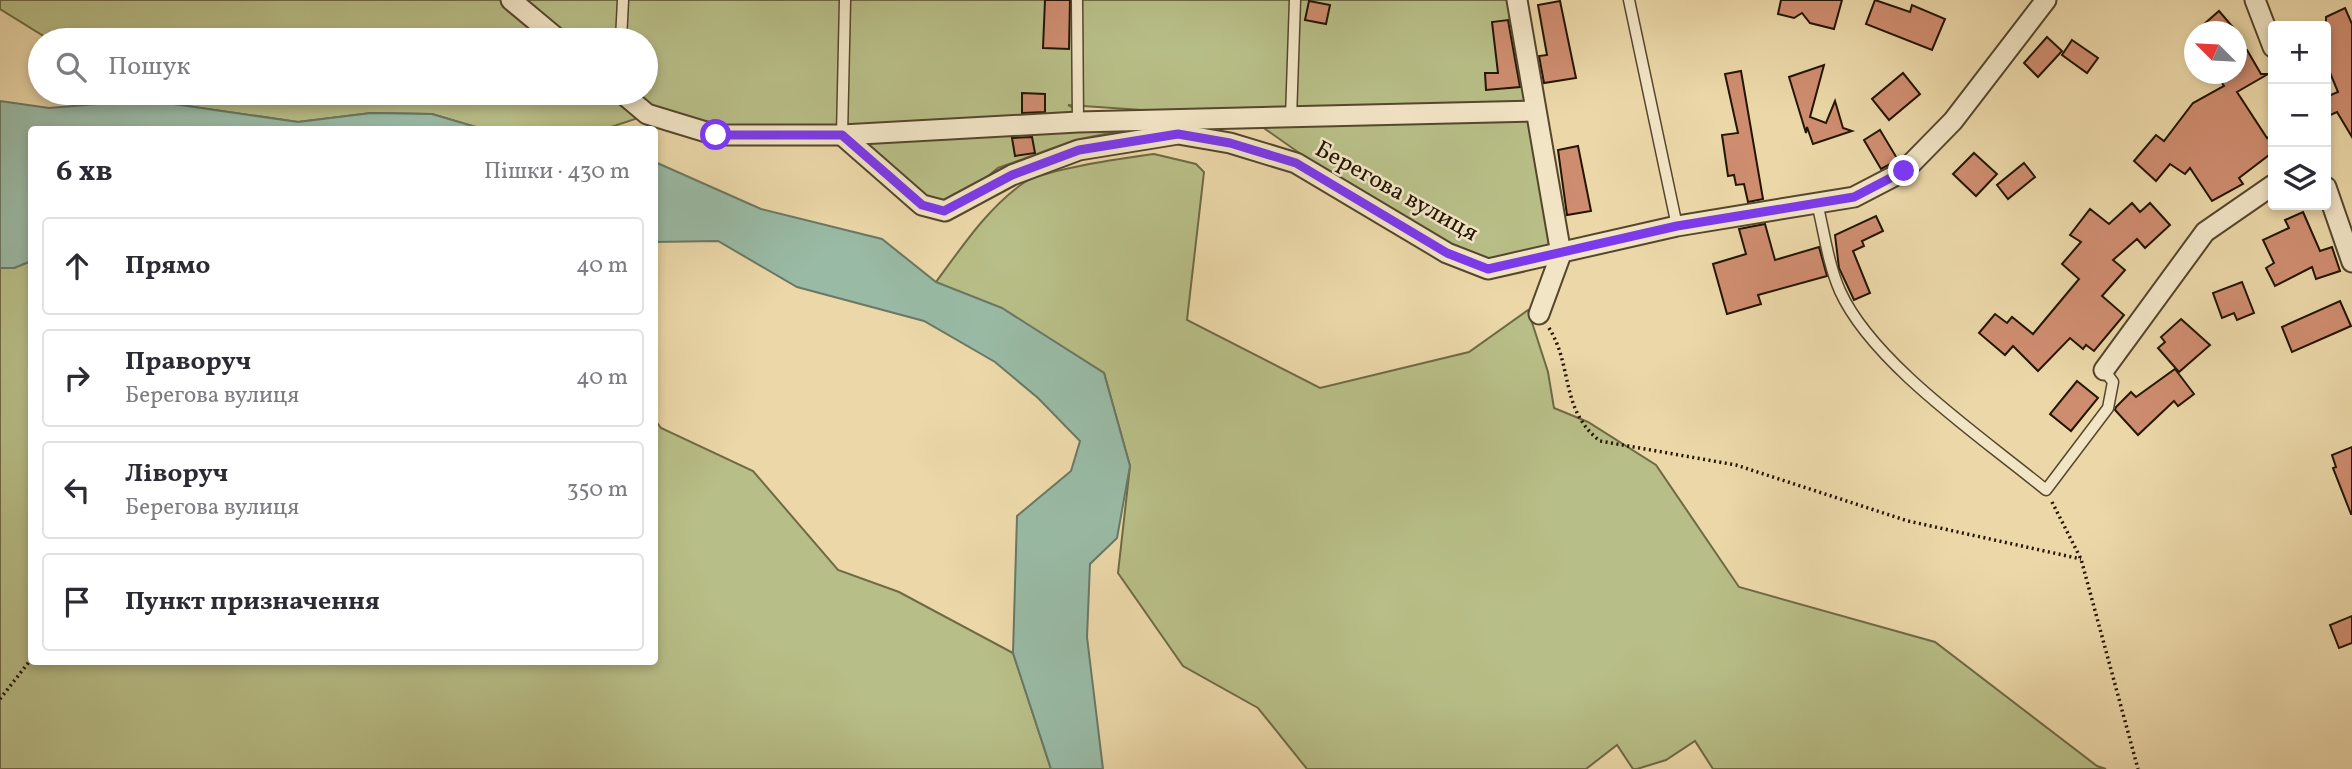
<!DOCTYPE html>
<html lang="uk">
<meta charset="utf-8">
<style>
body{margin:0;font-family:Vollkorn,serif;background:#f7f7f7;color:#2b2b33}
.controls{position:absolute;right:21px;top:21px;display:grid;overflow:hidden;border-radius:7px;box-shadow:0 4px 10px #0003}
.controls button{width:63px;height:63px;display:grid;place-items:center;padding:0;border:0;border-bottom:2px solid #e1e1e2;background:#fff;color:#2b2b33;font:35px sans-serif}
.compass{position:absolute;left:2184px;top:21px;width:63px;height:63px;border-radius:50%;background:#fff;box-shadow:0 4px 10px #0003;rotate:294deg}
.stop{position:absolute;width:21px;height:21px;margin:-16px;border:5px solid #7c3aed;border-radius:50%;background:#fff}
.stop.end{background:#7c3aed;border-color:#fff;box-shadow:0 2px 7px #0008}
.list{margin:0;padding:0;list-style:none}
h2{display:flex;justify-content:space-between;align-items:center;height:91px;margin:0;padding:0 28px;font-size:30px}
h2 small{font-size:23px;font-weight:400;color:#7c7c81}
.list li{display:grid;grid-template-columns:46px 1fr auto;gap:21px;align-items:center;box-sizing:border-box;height:98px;margin:0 14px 14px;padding:0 14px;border:2px solid #e1e1e2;border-radius:7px}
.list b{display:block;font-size:26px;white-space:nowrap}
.list p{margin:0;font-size:23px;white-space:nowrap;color:#7c7c81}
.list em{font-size:23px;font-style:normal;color:#7c7c81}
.icon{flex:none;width:38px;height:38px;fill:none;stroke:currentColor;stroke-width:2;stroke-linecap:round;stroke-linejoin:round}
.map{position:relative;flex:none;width:2352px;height:769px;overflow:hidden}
.search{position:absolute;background:#fff;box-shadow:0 4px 10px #0003;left:28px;top:28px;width:630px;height:77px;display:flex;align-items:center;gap:18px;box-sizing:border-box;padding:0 24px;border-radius:38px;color:#7c7c81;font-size:26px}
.panel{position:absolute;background:#fff;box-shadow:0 4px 10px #0003;left:28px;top:126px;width:630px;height:539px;border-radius:7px}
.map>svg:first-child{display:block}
</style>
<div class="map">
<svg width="2352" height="769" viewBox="0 0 2352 769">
<rect width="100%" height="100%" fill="#ebd7a8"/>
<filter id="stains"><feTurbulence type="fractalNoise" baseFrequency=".00286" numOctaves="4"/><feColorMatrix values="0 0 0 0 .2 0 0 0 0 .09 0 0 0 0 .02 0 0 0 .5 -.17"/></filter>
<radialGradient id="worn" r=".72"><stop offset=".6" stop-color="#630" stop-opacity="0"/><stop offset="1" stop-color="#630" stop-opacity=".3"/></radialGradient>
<!-- green -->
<g fill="#b8be87" stroke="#6e6a44" stroke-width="2">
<path d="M0,0H1515L1554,252L1487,266L1342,183L1241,112L1157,111L1068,105L1120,131L1075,140L998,168L974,188L944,203L907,189L866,148L860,129L730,133L653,113L602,130L479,128L432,114L371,113L298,122L146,100L134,93H646V40H50L0,9Z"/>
<path d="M1154,154L1196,164L1204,172L1187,320L1320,388L1469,352L1528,310L1548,372L1554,408L1588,422L1656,465L1739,587L1935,642L2097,766L2106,769H1713L1695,741L1666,760L1637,769H1633L1617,745L1586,769H1307L1258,708L1183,666L1118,573L1130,466L1104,373L1059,345L936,282C962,247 986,210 1022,184C1042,169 1126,158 1154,154Z"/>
<path d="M31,261L32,662H654L655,420L661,428L753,471L838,570L899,592L1013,653L1051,769H0V268H14Z"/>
</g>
<!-- water -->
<g fill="#99baa5" stroke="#6a7864" stroke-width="2">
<path d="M146,100L298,122L371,113L432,114L479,128L500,129L32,130L31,261L14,268H0V101L49,108Z"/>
<path d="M655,162L761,209L882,239L936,282L1002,308L1104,373L1130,466L1117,538L1090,564L1087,637L1103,769H1051L1013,653L1017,516L1071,471L1080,441L1038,398L995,362L924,321L797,287L718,241L655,242Z"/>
</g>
<!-- building -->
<g fill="#cf8d70" stroke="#231502" stroke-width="2">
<path d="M1045,0H1070L1069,49L1043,48Z"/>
<path d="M1781,0H1842L1834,29L1810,23L1802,13L1794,18L1778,14Z"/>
<path d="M1875,0L1910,12L1912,5L1945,19L1932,50L1866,24Z"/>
<path d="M1309,1L1330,5L1326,24L1305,20Z"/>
<path d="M1560,1L1576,78L1544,83L1539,56L1547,55L1538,5Z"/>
<path d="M2345,8L2352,24V137L2337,112L2326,117V97L2338,92L2326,63V17Z"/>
<path d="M2219,11L2237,32H2195Z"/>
<path d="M1508,20L1520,87L1486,90L1485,73H1498L1492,22Z"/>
<path d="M2047,37L2062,51L2038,77L2024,63Z"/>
<path d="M2072,40L2098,58L2087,73L2062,55Z"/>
<path d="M2247,50L2261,74H2268L2237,92L2267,138L2273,134V152L2239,178L2243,184L2212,201L2190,168L2185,174L2170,164L2156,181L2134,161L2156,135L2164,141L2193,103L2224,86L2216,74H2236V56Z"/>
<path d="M1824,65L1810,117L1826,123L1835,101L1843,128L1852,131L1813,144L1807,127L1806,133L1789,77Z"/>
<path d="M1741,71L1763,199L1748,202L1744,184L1736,185L1734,175L1728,176L1722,135L1738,133L1725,74Z"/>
<path d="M1903,73L1920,94L1889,120L1872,99Z"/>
<path d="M1022,93L1045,94V112L1022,113Z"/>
<path d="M1880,130L1898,160L1881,169L1864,140Z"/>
<path d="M1032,137L1035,153L1015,156L1012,138Z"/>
<path d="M1578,146L1591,211L1567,215L1558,150Z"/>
<path d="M1974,153L1997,174L1976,196L1953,174Z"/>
<path d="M2024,163L2035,177L2008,199L1997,185Z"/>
<path d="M2132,203L2140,212L2150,203L2170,225L2145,248L2137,239L2113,260L2125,270L2102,296L2124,315L2094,351L2086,345L2083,349L2070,338L2038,371L2013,346L2005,355L1979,333L1995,314L2007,323L2012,317L2033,334L2079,279L2062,264L2081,242L2070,235L2090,209L2109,224Z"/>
<path d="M2303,212L2320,251L2332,247L2340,271L2316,279L2312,267L2275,286L2266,268L2274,263L2263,240L2289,228L2285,220Z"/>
<path d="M1876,216L1883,231L1862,241L1864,246L1853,251L1870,293L1854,300L1839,268L1835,235Z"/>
<path d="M1765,224L1775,260L1819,247L1827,276L1758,295L1761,304L1727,314L1713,264L1746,254L1739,229Z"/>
<path d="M2242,282L2254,313L2237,320L2234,313L2222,318L2213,293Z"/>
<path d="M2340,301L2351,326L2292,352L2282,327Z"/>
<path d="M2181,319L2210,345L2179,372L2158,348L2165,342L2161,337Z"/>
<path d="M2175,369L2194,394L2178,406L2174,401L2138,435L2115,410L2116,407L2131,392L2136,397Z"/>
<path d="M2077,381L2098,398L2071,431L2050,414Z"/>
<path d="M2352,447V514H2351L2333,468L2336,467L2332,455Z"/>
<path d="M2352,616V643L2339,648L2330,625Z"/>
</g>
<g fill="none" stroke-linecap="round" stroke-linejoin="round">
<!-- service casing -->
<g stroke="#55462c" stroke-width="13">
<g id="service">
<path d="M1077,0L1078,122"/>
<path d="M1629,0L1677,226"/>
<path d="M621,40L623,0"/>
<path d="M1291,118L1295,0"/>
<path d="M842,135L845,0"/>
<path d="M1817,203C1824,231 1828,264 1840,291C1873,364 1983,438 2046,490L2108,408L2113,382L2104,370"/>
</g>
</g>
<!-- minor casing -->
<g stroke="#55462c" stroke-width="23">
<g id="minor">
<path d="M511,0L559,40"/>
<path d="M1517,0L1561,254L1539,314"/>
<path d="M2255,0L2273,47"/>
<path d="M622,93L647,114L716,135H842L1078,122L1534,111"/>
<path d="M842,135L922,205L945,211L1012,175L1079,150L1178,134L1230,143L1296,163L1447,253L1488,269L1677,226L1854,197L1904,171L1953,121L2046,0"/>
<path d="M2326,187L2352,262"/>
<path d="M2104,370L2205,232L2273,185"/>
</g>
</g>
<!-- path -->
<g stroke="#231502" stroke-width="3.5" stroke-dasharray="2 3.5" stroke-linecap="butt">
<path d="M1549,328C1573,366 1560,410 1600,441L1736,465L1908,521L2081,559"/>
<path d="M2052,502L2081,559L2138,769"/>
<path d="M0,699L32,658"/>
</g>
<!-- service -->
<use href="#service" stroke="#f2e5c6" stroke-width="10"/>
<!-- minor -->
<use href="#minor" stroke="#f2e5c6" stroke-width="19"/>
</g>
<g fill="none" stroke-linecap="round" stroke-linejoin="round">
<!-- route -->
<path stroke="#7c3aed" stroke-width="9" d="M716,135H842L922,205L944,211L1012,175L1079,150L1178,134L1230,143L1296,163L1447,253L1488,269L1677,226L1854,197L1904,171"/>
</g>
<g text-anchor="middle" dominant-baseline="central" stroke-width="5" stroke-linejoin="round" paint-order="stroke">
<!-- street labels -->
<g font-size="24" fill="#231502" stroke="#f2e5c6">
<text transform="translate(1396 192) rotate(29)">Берегова вулиця</text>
</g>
</g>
<rect width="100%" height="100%" filter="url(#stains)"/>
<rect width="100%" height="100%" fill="url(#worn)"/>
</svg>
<div class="controls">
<button>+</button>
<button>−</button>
<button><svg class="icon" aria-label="layers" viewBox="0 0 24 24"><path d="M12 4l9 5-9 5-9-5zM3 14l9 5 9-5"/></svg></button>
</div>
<svg class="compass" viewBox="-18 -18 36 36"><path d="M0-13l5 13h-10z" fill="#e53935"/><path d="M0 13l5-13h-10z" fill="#7c7c81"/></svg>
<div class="stop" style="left:716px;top:135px"></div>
<div class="stop end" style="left:1904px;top:171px"></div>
<div class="search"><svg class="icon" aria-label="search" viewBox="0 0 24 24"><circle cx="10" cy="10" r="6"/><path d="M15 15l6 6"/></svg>Пошук</div>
<section class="panel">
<h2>6 хв<small>Пішки · 430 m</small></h2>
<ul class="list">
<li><svg class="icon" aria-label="ahead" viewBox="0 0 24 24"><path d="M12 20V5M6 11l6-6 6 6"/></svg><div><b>Прямо</b></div><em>40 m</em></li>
<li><svg class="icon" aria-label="right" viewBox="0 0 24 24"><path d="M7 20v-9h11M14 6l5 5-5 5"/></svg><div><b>Праворуч</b><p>Берегова вулиця</p></div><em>40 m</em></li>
<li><svg class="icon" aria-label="left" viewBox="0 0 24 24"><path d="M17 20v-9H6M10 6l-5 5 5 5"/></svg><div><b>Ліворуч</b><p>Берегова вулиця</p></div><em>350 m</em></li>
<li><svg class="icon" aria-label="arrive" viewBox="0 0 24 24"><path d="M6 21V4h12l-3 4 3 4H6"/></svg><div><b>Пункт призначення</b></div></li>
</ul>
</section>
</div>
